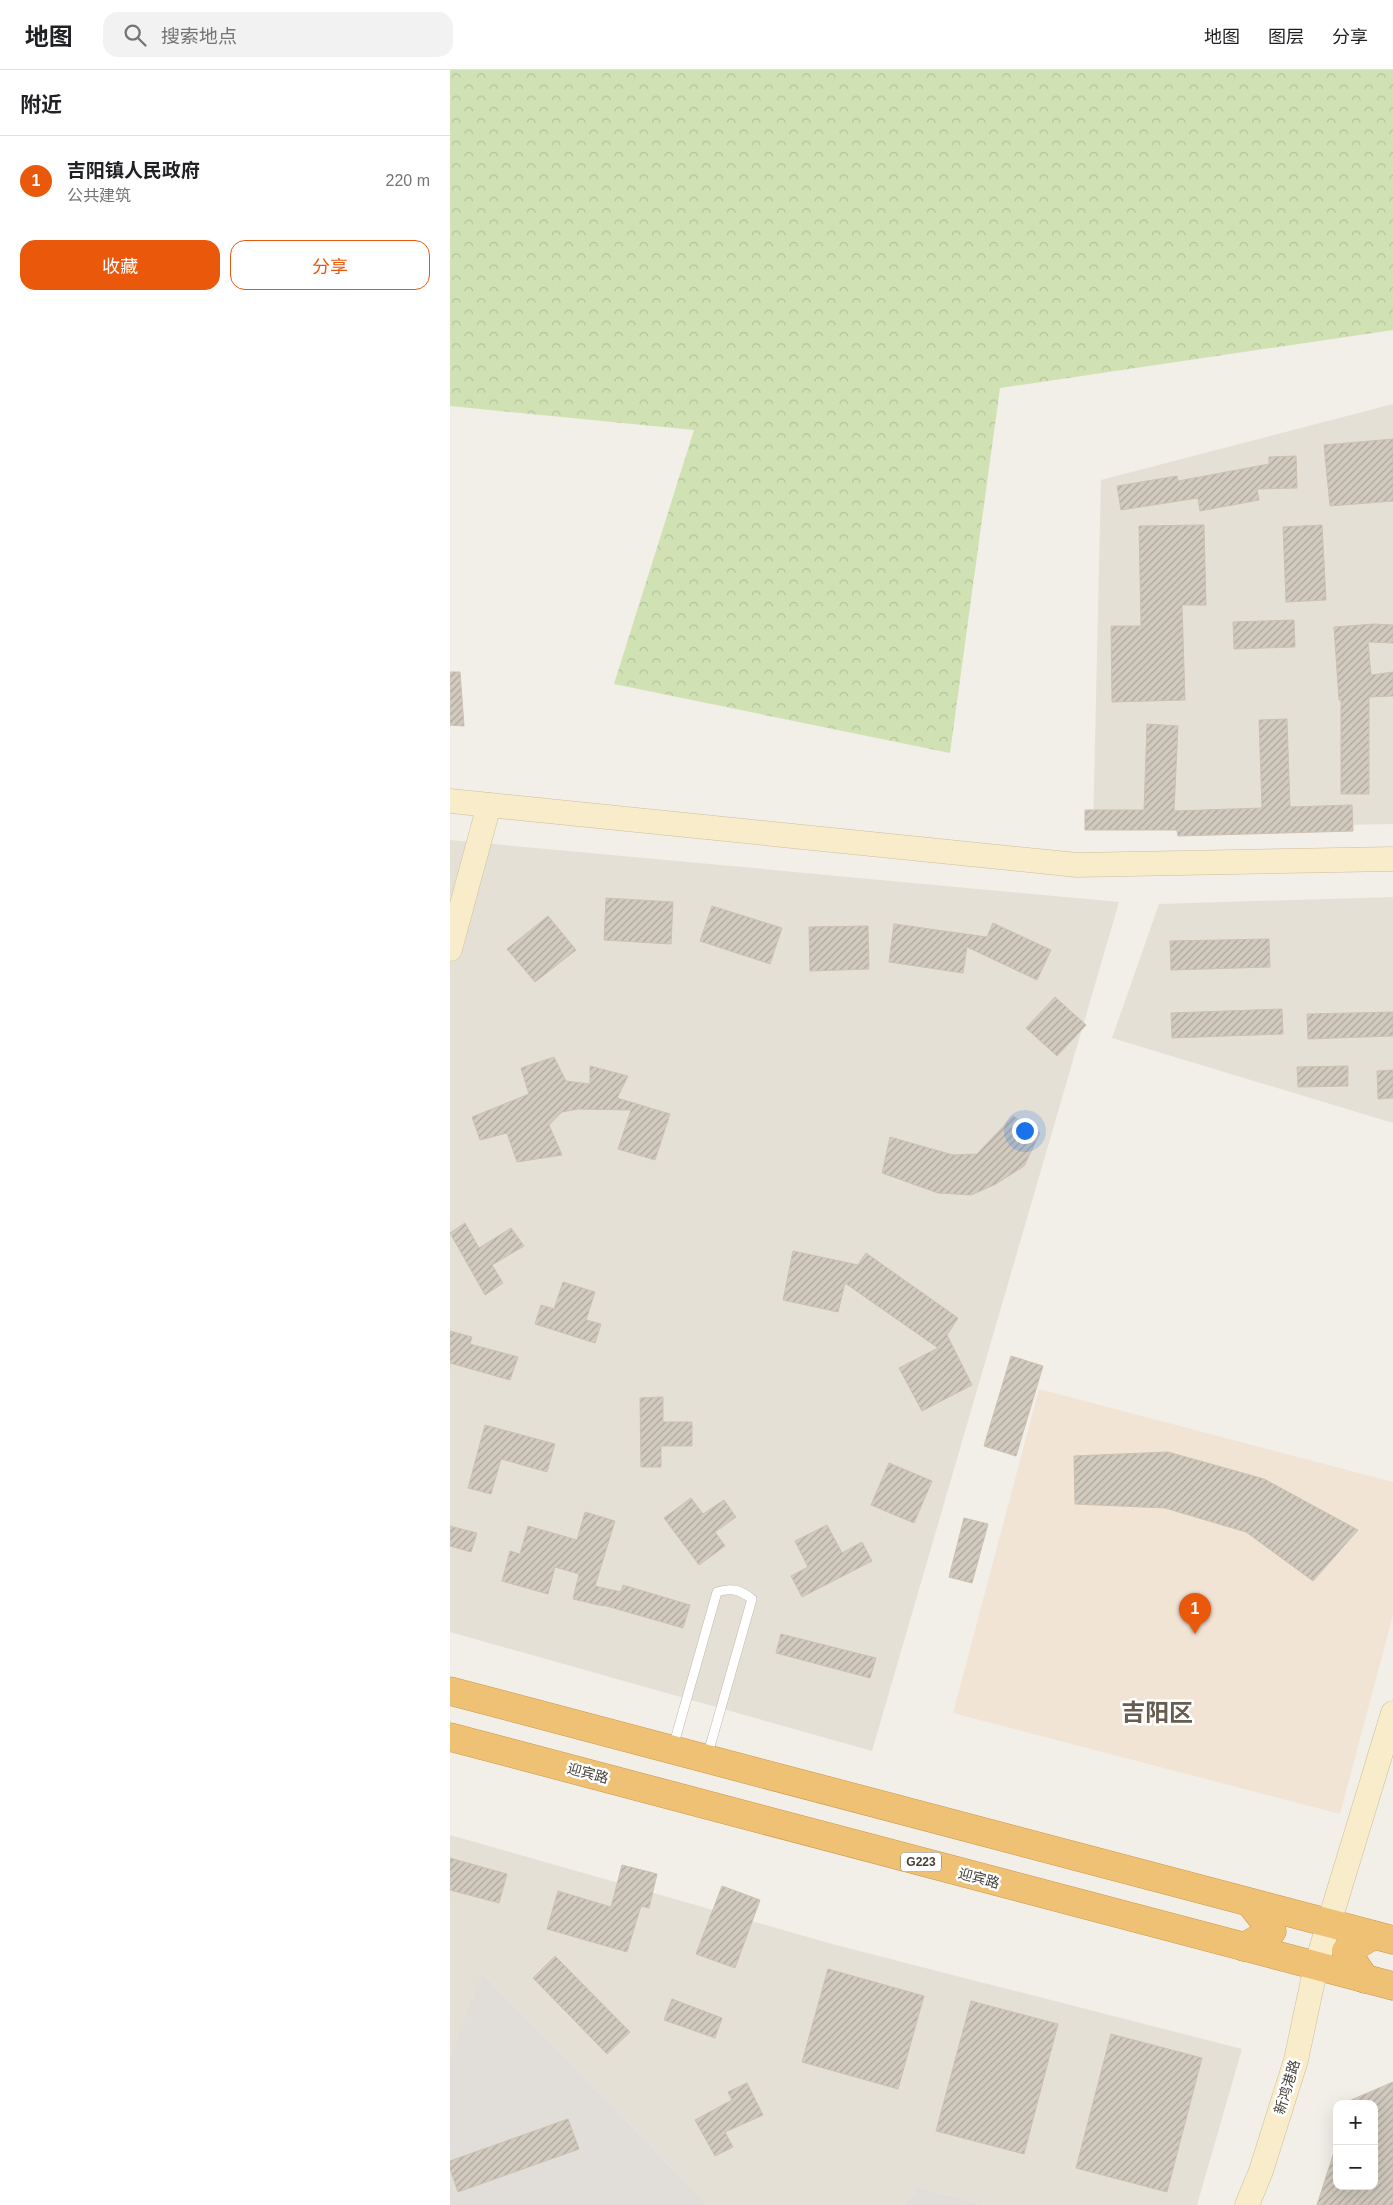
<!DOCTYPE html>
<html lang="zh">
<meta charset="utf-8">
<style>
body{margin:0;font-family:Helvetica,"Noto Sans SC",sans-serif;background:#f2f2f2;color:#202124}
.controls{position:absolute;right:15px;bottom:15px;display:grid;overflow:hidden;border-radius:10px;box-shadow:0 5px 20px #0002}
.controls button{width:45px;height:45px;display:grid;place-items:center;padding:0;border:0;border-bottom:1px solid #e0e0e0;background:#fff;color:#202124;font:25px sans-serif}
.you{position:absolute;left:574px;top:1060px;width:18px;height:18px;margin:-12px;border:4px solid #fff;border-radius:50%;background:#1a73e8;box-shadow:0 0 0 8px #1a73e833}
.badge{display:grid;place-items:center;width:32px;height:32px;border-radius:50%;background:#ea580c;color:#fff;font-size:16px;font-weight:700}
.pin{position:absolute;translate:-50% -41px;filter:drop-shadow(0 1px 2px #0008)}
.pin::after{content:'';position:absolute;top:26px;width:18px;height:15px;background:inherit;clip-path:polygon(0 0,100% 0,50% 100%)}
.list{margin:0;padding:0;list-style:none}
h2{display:flex;justify-content:space-between;align-items:center;height:65px;margin:0;padding:0 20px;font-size:21px}
h2 small{font-size:16px;font-weight:400;color:#757577}
.list li{display:grid;grid-template-columns:32px 1fr auto;gap:15px;align-items:center;box-sizing:border-box;height:90px;padding:0 20px;border-top:1px solid #e0e0e0}
.list b{display:block;font-size:19px;white-space:nowrap}
.list p{margin:0;font-size:16px;white-space:nowrap;color:#757577}
.list em{font-size:16px;font-style:normal;color:#757577}
.actions{display:flex;gap:10px;padding:15px 20px}
.actions a{flex:1;padding:11px 0;border:1px solid #ea580c;border-radius:15px;text-align:center;font-size:18px;color:#ea580c}
.actions .main{background:#ea580c;color:#fff}
.icon{flex:none;width:28px;height:28px;fill:none;stroke:currentColor;stroke-width:2;stroke-linecap:round;stroke-linejoin:round}
.map{position:relative;flex:none;width:943px;height:2135px;overflow:hidden}
header{display:flex;align-items:center;gap:30px;box-sizing:border-box;height:70px;padding:0 25px;background:#fff;border-bottom:1px solid #e0e0e0}
header strong{font-size:24px}
nav{display:flex;gap:28px;margin-inline-start:auto;font-size:18px}
.search{width:350px;height:45px;background:#f2f2f2;display:flex;align-items:center;gap:12px;box-sizing:border-box;padding:0 18px;border-radius:15px;color:#757577;font-size:19px}
main{display:flex}
aside{flex:1;background:#fff}
.map>svg:first-child{display:block}
</style>
<header>
<strong>地图</strong>
<div class="search"><svg class="icon" aria-label="search" viewBox="0 0 24 24"><circle cx="10" cy="10" r="6"/><path d="M15 15l6 6"/></svg>搜索地点</div>
<nav><a>地图</a><a>图层</a><a>分享</a></nav>
</header>
<main>
<aside>
<h2>附近<small></small></h2>
<ul class="list">
<li><span class="badge">1</span><div><b>吉阳镇人民政府</b><p>公共建筑</p></div><em>220 m</em></li>
</ul>
<div class="actions"><a class="main">收藏</a><a>分享</a></div>
</aside>
<div class="map">
<svg width="943" height="2135" viewBox="0 0 943 2135">
<defs>
<pattern id="forest-crowns" width="20" height="18" patternUnits="userSpaceOnUse" patternTransform="scale(1.25)"><rect width="20" height="18" fill="#d0e2b4"/><path d="M2 6a3 3 0 1 1 6 0M12 15a3 3 0 1 1 6 0" fill="none" stroke="#b4c39b"/></pattern>
<pattern id="building-hatch" width="6" height="6" patternUnits="userSpaceOnUse" patternTransform="scale(1.25)"><rect width="6" height="6" fill="#d2cabe"/><path d="M-1 1l2-2M0 6l6-6M5 7l2-2" fill="none" stroke="#aca59b"/></pattern>
</defs>
<rect width="100%" height="100%" fill="#f2eee8"/>
<!-- residential -->
<g fill="#e5e0d6">
<path d="M943,334V754L643,760L651,410Z"/>
<path d="M0,770L669,832L422,1681L0,1562Z"/>
<path d="M943,827V1053L662,968L709,834Z"/>
<path d="M0,1765L382,1874L792,1979L747,2135H534L469,2117L454,2135H258L33,1904L0,1986Z"/>
</g>
<!-- commercial -->
<path fill="#f2e4d5" d="M589,1319L943,1412V1545L890,1744L503,1643Z"/>
<!-- industrial -->
<g fill="#e1ddd9">
<path d="M32,1903L258,2135H0V1986Z"/>
<path d="M469,2117L534,2135H454Z"/>
</g>
<!-- forest -->
<path fill="url(#forest-crowns)" d="M0,0H943V260L550,318L500,683L164,614L244,360L0,336Z"/>
<!-- building -->
<g fill="url(#building-hatch)" stroke="#ccc1b2">
<path d="M943,369V431L880,436L874,375Z"/>
<path d="M846,386L847,418L807,419L809,430L750,441L748,428L671,440L667,416L727,406L728,411L819,394V387Z"/>
<path d="M754,455L756,535H732L735,630L662,632L661,556H691L689,456Z"/>
<path d="M872,455L876,530L836,532L833,457Z"/>
<path d="M844,550L845,577L784,579L783,552Z"/>
<path d="M924,554L943,555V573L918,572L921,605L943,602V626L919,627V724H891V630H889L884,557Z"/>
<path d="M0,602H10L14,656L0,655Z"/>
<path d="M837,649L840,737L902,735L903,761L728,766L727,760H635V740H694L697,654L728,656L724,741L812,738L809,650Z"/>
<path d="M156,828L223,832L221,874L154,870Z"/>
<path d="M262,836L332,858L320,894L250,871Z"/>
<path d="M98,846L126,880L85,912L57,879Z"/>
<path d="M543,853L601,880L587,910L517,877L513,903L439,892L444,854L537,867Z"/>
<path d="M418,856L419,899L360,901L359,857Z"/>
<path d="M819,869L820,897L721,900L720,871Z"/>
<path d="M605,927L636,955L607,986L576,958Z"/>
<path d="M832,939L833,964L722,968L721,943Z"/>
<path d="M943,942V966L858,969L857,944Z"/>
<path d="M104,987L116,1011L140,1014V996L178,1006L167,1028L220,1044L205,1090L168,1079L181,1040L128,1039L112,1042L99,1055L112,1085L67,1092L57,1063L30,1070L22,1047L79,1024L71,998Z"/>
<path d="M898,996V1016L848,1017L847,997Z"/>
<path d="M943,1000V1028L928,1029L927,1001Z"/>
<path d="M563,1046L590,1063L574,1096L546,1114L521,1125L488,1123L432,1103L440,1067L503,1085L527,1084Z"/>
<path d="M15,1153L29,1178L61,1158L74,1176L42,1195L53,1213L35,1225L0,1163Z"/>
<path d="M343,1181L408,1195L416,1183L508,1248L497,1265L522,1315L472,1341L449,1298L488,1278L395,1213L388,1242L333,1230Z"/>
<path d="M113,1212L145,1222L136,1250L151,1254L145,1273L85,1254L91,1235L104,1239Z"/>
<path d="M0,1261L22,1267L20,1274L68,1287L60,1310L0,1293Z"/>
<path d="M561,1286L593,1296L566,1386L534,1376Z"/>
<path d="M213,1327V1352H242V1376H211V1397H191L190,1328Z"/>
<path d="M35,1355L105,1374L97,1402L51,1389L41,1424L18,1418Z"/>
<path d="M718,1382L814,1409L908,1460L863,1511L796,1462L715,1438L625,1434L624,1386Z"/>
<path d="M439,1393L482,1411L464,1453L421,1435Z"/>
<path d="M241,1428L253,1444L274,1430L286,1447L265,1462L275,1476L249,1495L214,1448Z"/>
<path d="M135,1442L165,1451L145,1516L171,1522L173,1515L240,1535L233,1558L153,1535V1536L123,1529L129,1504L105,1497L98,1524L52,1511L60,1481L70,1484L78,1456L127,1470Z"/>
<path d="M514,1448L538,1454L522,1513L499,1507Z"/>
<path d="M377,1455L392,1483L412,1472L422,1491L352,1527L341,1506L358,1497L345,1471Z"/>
<path d="M0,1456L27,1463L21,1482L0,1476Z"/>
<path d="M331,1564L426,1588L420,1608L326,1583Z"/>
<path d="M0,1788L57,1804L49,1833L0,1820Z"/>
<path d="M172,1795L207,1804L199,1838L191,1836L177,1882L97,1859L108,1821L161,1837Z"/>
<path d="M272,1816L310,1830L285,1898L246,1884Z"/>
<path d="M105,1886L180,1962L157,1984L83,1908Z"/>
<path d="M378,1899L474,1926L448,2019L352,1992Z"/>
<path d="M222,1929L272,1948L265,1968L214,1950Z"/>
<path d="M521,1931L608,1954L574,2084L486,2061Z"/>
<path d="M661,1964L752,1988L717,2122L626,2098Z"/>
<path d="M943,2012V2135H867L884,2082L887,2083V2116H924V2034H892Z"/>
<path d="M297,2013L313,2045L275,2062L283,2077L265,2086L245,2050L282,2030L278,2022Z"/>
<path d="M118,2049L129,2079L8,2122L0,2099V2091Z"/>
</g>
<g fill="none" stroke-linecap="round" stroke-linejoin="round">
<!-- lane casing -->
<g stroke="#bcb5ab" stroke-width="10">
<path id="lane" d="M223,1677L267,1522C282,1517 290,1520 302,1529L257,1687"/>
</g>
<!-- secondary casing -->
<g stroke="#cdbe9b" stroke-width="25">
<g id="secondary">
<path d="M0,731L627,795L943,789"/>
<path d="M0,879L39,735"/>
<path d="M797,2135L811,2101L846,1990L866,1896L943,1643"/>
</g>
</g>
<!-- highway casing -->
<g stroke="#cd9646" stroke-width="29">
<g id="highway">
<path d="M0,1621L943,1870"/>
<path d="M0,1667L943,1916"/>
<path d="M794,1877L822,1861L801,1834"/>
<path d="M915,1909L896,1881L924,1865"/>
</g>
</g>
<!-- lane -->
<use href="#lane" stroke="#fff" stroke-width="9"/>
<!-- secondary -->
<use href="#secondary" stroke="#f9eccb" stroke-width="24"/>
<!-- highway -->
<use href="#highway" stroke="#efc175" stroke-width="28"/>
</g>
<g text-anchor="middle" dominant-baseline="central" stroke-width="5" stroke-linejoin="round" paint-order="stroke">
<!-- shield labels -->
<rect fill="#fff" stroke="#7c7973" stroke-width="1" x="451" y="1782.5" width="40" height="19" rx="4"/>
<g font-size="12" font-weight="bold" fill="#443f37">
<text x="471" y="1792">G223</text>
</g>
<!-- street labels -->
<g font-size="14" fill="#443f37" stroke="#fff">
<text transform="translate(138 1703) rotate(15)">迎宾路</text>
<text transform="translate(529 1808) rotate(15)">迎宾路</text>
<text transform="translate(837 2017) rotate(-73)">新鸿港路</text>
</g>
<!-- town labels -->
<g font-size="24" font-weight="bold" fill="#665c4f" stroke="#fff">
<text x="707" y="1642">吉阳区</text>
</g>
</g>
</svg>
<div class="controls">
<button>+</button>
<button>−</button>
</div>
<div class="you"></div>
<div class="pin badge" style="left:745px;top:1564px">1</div>
</div>
</main>
